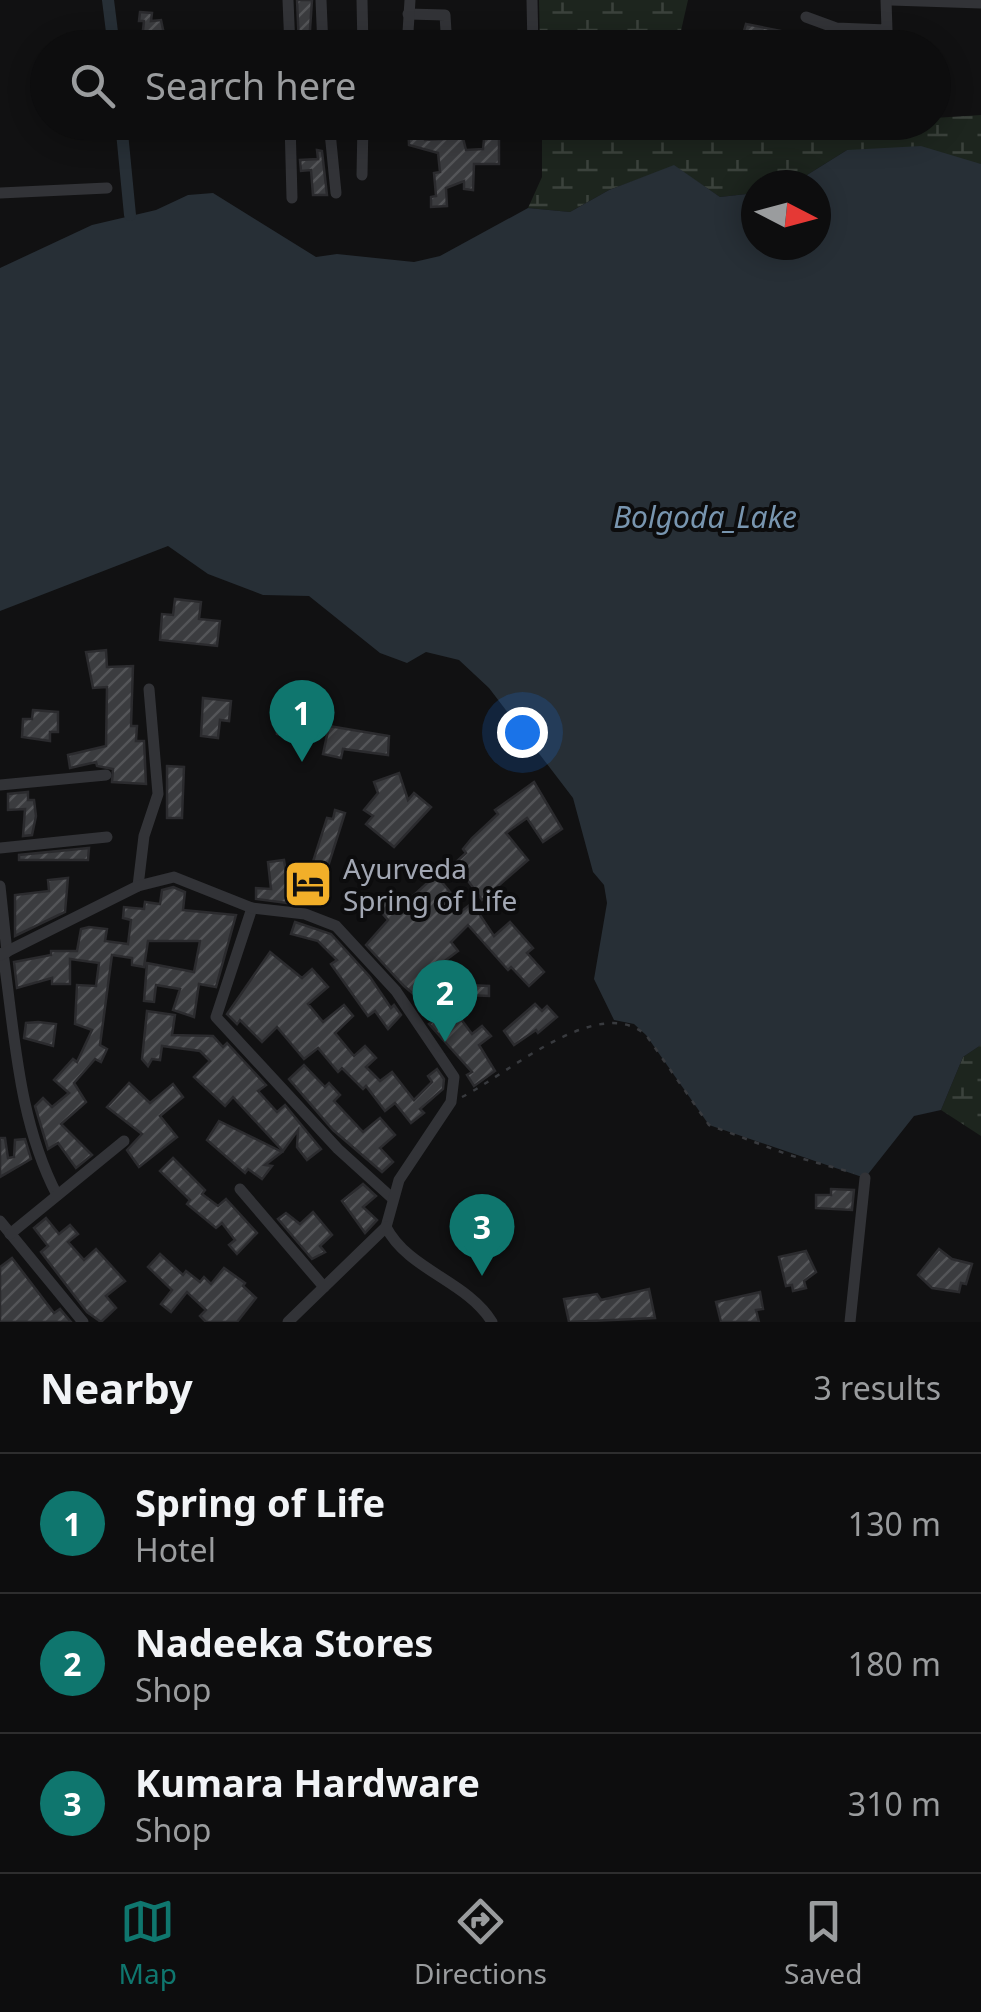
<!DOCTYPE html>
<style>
body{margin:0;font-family:"Noto Sans",sans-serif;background:#1b1b1c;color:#f1f3f6}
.compass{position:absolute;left:741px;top:170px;width:90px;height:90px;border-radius:50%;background:#0d0d0e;box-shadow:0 5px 25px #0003;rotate:96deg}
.you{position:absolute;left:522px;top:732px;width:35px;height:35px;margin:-25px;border:8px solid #fff;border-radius:50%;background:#1a73e8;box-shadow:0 0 0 15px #1a73e833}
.badge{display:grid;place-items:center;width:65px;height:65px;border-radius:50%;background:#0f766e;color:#fff;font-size:32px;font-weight:700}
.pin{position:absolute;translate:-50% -82px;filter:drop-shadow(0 2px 5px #0008)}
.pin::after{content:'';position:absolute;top:52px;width:35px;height:30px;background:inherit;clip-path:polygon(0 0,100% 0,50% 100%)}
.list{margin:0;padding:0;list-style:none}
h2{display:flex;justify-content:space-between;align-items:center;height:130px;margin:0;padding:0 40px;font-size:42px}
h2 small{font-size:32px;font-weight:400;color:#9a9c9e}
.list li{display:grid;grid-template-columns:65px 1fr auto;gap:30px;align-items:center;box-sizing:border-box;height:140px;padding:0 40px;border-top:2px solid #2d2d2e}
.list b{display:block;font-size:38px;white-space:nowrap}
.list p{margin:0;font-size:32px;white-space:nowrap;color:#9a9c9e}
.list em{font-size:32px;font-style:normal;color:#9a9c9e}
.icon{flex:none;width:55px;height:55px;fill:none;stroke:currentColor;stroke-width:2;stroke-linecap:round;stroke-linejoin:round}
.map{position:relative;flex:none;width:981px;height:1322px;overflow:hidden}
.search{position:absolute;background:#0d0d0e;box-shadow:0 5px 25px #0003;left:30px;right:30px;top:30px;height:110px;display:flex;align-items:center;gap:25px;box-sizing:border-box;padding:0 35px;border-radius:55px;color:#9a9c9e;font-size:38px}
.sheet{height:550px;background:#0d0d0e}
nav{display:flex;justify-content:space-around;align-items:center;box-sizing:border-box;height:140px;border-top:2px solid #2d2d2e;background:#0d0d0e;font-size:28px;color:#9a9c9e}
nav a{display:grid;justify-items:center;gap:5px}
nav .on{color:#0f766e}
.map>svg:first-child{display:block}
</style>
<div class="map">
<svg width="981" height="1322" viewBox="0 0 981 1322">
<defs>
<pattern id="wetland-marsh" width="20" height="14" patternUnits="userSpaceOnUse" patternTransform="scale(2.5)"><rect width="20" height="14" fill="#1d251e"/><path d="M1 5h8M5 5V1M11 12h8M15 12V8" fill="none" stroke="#3b423c"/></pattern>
<pattern id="building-hatch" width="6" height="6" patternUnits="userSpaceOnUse" patternTransform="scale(2.5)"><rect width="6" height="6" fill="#3b3c3f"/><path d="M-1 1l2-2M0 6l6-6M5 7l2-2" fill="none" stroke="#545558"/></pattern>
</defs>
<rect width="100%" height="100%" fill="#111112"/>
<!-- wetland -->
<g fill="url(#wetland-marsh)">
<path d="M539,0H688L677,48L540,47Z"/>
<path d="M981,115V164L847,150L791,185H756V193L720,197L674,166L609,190L570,212L528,208L542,177V123L934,122V118Z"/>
<path d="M981,1045V1136L941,1110L963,1057Z"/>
</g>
<!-- water -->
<path fill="#272f36" d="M921,146L981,164V1045L963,1057L941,1110L914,1116L865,1178L709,1125L646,1035L634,1024L614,1020L594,979L607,903L604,885L593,872L573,798L489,688L459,660L426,652L407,663L380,653L309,596L263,595L208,574L168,546L0,611V268L92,225L156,210L188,195L213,193L316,257L337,254L414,262L440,256L528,208L570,212L609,190L674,165L720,197L756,193V245H816V185H791L847,150Z"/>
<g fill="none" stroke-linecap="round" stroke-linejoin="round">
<!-- canal -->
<g stroke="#272f36" stroke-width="12">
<path d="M108,0L114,48"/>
<path d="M121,122L130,215"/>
</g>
</g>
<!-- building -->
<g fill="url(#building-hatch)" stroke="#2b2b2e" stroke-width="2.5">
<path d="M297,0H312L309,45L299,46Z"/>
<path d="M140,12L152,13L151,21L161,20L167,48H141L144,21H139Z"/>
<path d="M746,24L806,36L804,48H739Z"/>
<path d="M408,122H431L421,129L425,140L463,138L466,150L483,149L484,139L499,138V164H474L473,190L464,189V181L446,188L447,206L431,207V197L436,196L434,173L440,172L438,153L409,145Z"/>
<path d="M317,150L322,151L327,195H313L311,170L301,171L300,160L318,159Z"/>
<path d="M175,599L201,602L199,619L220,621L217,646L160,640L162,614L173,615Z"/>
<path d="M106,650L107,667L133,666L131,726H137L136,741H144L146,784L112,782L113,769L97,766L96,762L70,768L68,755L106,746L107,687L93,688L86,652Z"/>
<path d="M276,697L293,699L291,736L277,734Z"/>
<path d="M203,698L231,701L229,721L220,720L218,738L201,736Z"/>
<path d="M33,710L58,712V732H50V741L22,737L23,719H32Z"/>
<path d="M329,726L389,736L388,755L343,749L341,758L323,754Z"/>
<path d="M167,766L184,767L182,818H167Z"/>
<path d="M399,773L408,800L414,793L431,807L394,847L366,824L373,816L364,810L378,793L374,782Z"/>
<path d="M534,782L562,829L543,842L527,818L506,833L528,860L482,900L455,863L466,853L463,849L472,838L498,814L495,810Z"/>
<path d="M28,792V800H34L36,816L32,835L23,836L25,809L8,810V794Z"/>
<path d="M335,810L345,813L325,876L310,871L327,818L333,819Z"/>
<path d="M89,848L88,860H19V855Z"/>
<path d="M284,860L288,884L314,888L311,906L256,899V888L271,889L268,862Z"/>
<path d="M436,875L450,892L442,898L458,914L472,903L494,936L510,922L533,948L527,953L544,972L529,986L511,967L508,970L468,925L451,942L458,951L434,969L439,973L417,997L404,986L366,945L388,920L375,905L392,890L404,904Z"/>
<path d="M68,878L65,912L15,936V895L49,891L48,880Z"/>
<path d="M173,887L185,892L183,910L236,915L216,987L199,984L194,1017L173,1010L180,989L156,985L154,1002L144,1001L147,963L194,972L200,941H148L144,967L132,965V958L112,955L100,1045L107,1049L101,1062L95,1059L74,1083L86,1102L61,1124L92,1155L76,1168L58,1143L48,1149L35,1106L43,1098L52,1107L69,1093L54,1080L73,1059L77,1062L92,1030L75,1024L77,985L96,986L99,963L70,959V984H52V978L17,988L14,962L51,955V951H77L81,929L89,927L107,929L105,941L128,944L131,920L123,918L124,907L144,909L145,902L160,904L162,890Z"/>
<path d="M295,922L331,934L370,977L391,1008L394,1005L401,1015L388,1029L375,1011L368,1016L331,964L337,960L318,941L291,934Z"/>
<path d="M270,952L302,978L312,969L328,987L308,1004L323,1022L344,1005L353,1016L335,1033L354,1056L365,1046L376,1058L366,1067L380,1081L392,1072L414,1100L432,1082L428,1076L437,1069L444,1079L443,1089L420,1109L424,1113L411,1123L395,1103L385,1111L366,1086L363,1089L342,1068L338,1072L318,1048L304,1059L277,1027L262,1042L240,1020L237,1024L227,1014Z"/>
<path d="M462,979L467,985L489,986V996L465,995L446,1010L437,999Z"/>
<path d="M535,1004L542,1011L547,1006L557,1017L538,1033L536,1030L514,1045L504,1031Z"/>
<path d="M452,1007L472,1034L482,1026L491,1036L479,1045L495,1071L474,1086L467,1075L472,1072L429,1024Z"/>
<path d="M147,1011L175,1015L172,1035L213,1036L223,1047L227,1043L266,1085L258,1091L277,1112L285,1105L321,1149L307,1160L297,1147L298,1130L283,1151L233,1097L225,1106L194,1077L210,1061L200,1051L162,1046L160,1060L152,1059L148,1066L142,1059Z"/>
<path d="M38,1022L56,1024L53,1046L24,1038L26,1023Z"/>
<path d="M304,1065L325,1087L329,1083L340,1095L334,1101L363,1132L380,1118L395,1135L380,1148L393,1162L382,1172L333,1130L289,1079Z"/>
<path d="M129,1083L150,1103L173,1084L183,1097L160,1116L177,1137L139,1167L127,1150L142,1134L107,1107Z"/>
<path d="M219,1121L282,1152L265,1165L272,1166L262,1179L248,1169L245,1173L207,1140Z"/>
<path d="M0,1138H5L8,1158L14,1157L15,1140L25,1139L31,1159L0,1177Z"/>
<path d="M173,1158L205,1190L202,1194L218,1206L226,1199L257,1233L237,1254L229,1245L235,1240L222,1223L216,1228L187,1204L190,1200L160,1171Z"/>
<path d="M363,1184L376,1196L363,1207L377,1220L365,1233L342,1201Z"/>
<path d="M831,1189L854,1190L852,1210L816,1208V1195H831Z"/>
<path d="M313,1212L332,1235L320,1246L325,1252L312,1259L278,1219L286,1213L300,1224Z"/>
<path d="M46,1218L59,1234L70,1225L78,1234L68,1242L84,1260L96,1249L125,1281L106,1296L116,1308L101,1322L87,1312L41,1252L48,1246L34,1228Z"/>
<path d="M939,1249L952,1259L972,1264L966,1284L961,1283L959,1292L932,1288L918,1275Z"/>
<path d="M806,1251L816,1272L804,1281L806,1288L793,1291L792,1285L786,1286L779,1257Z"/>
<path d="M160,1254L183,1275L186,1271L200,1282L204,1277L211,1284L224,1268L245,1283L243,1286L256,1298L237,1322H206L200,1316L206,1310L187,1292L171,1312L161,1304L172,1290L148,1267Z"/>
<path d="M12,1258L54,1313L60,1309L71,1322H0V1267Z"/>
<path d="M649,1289L655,1318L569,1322L564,1299L597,1294L601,1300Z"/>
<path d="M760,1292L763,1309L756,1310L759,1322H721L716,1302Z"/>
</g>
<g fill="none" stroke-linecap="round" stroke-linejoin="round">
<!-- path -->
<path stroke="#383a3e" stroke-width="2.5" stroke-dasharray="5 8" stroke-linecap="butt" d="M462,1097C508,1074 598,993 646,1035L709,1125L789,1155L854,1173"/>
<!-- minor -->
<g stroke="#323337" stroke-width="11">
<path d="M288,0L290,48"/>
<path d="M321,0L323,48"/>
<path d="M362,0L363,48"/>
<path d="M532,0L533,48"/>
<path d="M891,0L981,3"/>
<path d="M408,14L445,15L447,48"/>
<path d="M806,17L836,28L887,30L886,0"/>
<path d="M407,48L410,0"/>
<path d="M290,122L292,198"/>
<path d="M329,122L336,193"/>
<path d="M430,132L535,122"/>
<path d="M362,175L363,122"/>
<path d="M0,193L107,188"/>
<path d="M0,785L106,775"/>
<path d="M0,848L107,837"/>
<path d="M0,886L7,952"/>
<path d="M138,886L144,836L158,794L149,689"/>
<path d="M252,908L216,1017L338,1149L392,1198"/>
<path d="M3,953C15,1036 18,1120 57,1195"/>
<path d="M0,955L138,886L174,877L252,908L305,914L336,926L396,991L454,1077L451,1102L399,1180L386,1227C408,1270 467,1281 492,1322"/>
<path d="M240,1189L324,1287"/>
<path d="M0,1221L83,1322"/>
<path d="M10,1234L124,1141"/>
<path d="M288,1322L386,1227"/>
<path d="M850,1322L865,1178"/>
</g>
</g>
<!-- icons -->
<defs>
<g id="hotel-square" transform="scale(2.5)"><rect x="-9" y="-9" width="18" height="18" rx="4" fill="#f2af29" stroke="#0c0c0d"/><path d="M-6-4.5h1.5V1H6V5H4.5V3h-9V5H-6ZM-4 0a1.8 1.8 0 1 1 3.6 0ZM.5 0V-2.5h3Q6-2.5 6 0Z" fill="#111"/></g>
</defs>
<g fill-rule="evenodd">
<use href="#hotel-square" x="308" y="884"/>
</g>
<g text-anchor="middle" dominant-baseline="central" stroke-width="8" stroke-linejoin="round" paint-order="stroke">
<!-- poi labels -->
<g font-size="28" fill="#a2a7b3" stroke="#0c0c0d" text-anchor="start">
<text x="343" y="868">Ayurveda<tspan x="343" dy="32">Spring of Life</tspan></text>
</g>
<!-- water labels -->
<g font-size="30" font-style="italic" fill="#7895af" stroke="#0c0c0d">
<text x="705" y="516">Bolgoda_Lake</text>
</g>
</g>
</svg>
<svg class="compass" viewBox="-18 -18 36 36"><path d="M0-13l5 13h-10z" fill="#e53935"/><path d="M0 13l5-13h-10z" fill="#9a9c9e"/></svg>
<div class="you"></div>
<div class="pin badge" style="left:302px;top:762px">1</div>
<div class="pin badge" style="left:445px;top:1042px">2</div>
<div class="pin badge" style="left:482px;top:1276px">3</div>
<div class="search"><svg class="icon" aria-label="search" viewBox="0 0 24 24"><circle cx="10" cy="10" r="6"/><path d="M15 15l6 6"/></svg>Search here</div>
</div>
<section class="sheet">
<h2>Nearby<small>3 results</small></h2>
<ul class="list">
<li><span class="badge">1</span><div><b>Spring of Life</b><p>Hotel</p></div><em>130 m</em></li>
<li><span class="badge">2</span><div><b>Nadeeka Stores</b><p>Shop</p></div><em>180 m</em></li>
<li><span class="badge">3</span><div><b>Kumara Hardware</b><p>Shop</p></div><em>310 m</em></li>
</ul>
</section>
<nav>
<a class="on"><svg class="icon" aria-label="map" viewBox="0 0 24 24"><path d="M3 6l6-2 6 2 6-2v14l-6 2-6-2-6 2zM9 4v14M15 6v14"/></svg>Map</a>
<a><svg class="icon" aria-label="directions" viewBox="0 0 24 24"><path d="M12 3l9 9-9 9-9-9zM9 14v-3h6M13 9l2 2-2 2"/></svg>Directions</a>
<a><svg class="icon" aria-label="saved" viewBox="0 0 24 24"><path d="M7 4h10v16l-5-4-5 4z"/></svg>Saved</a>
</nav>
